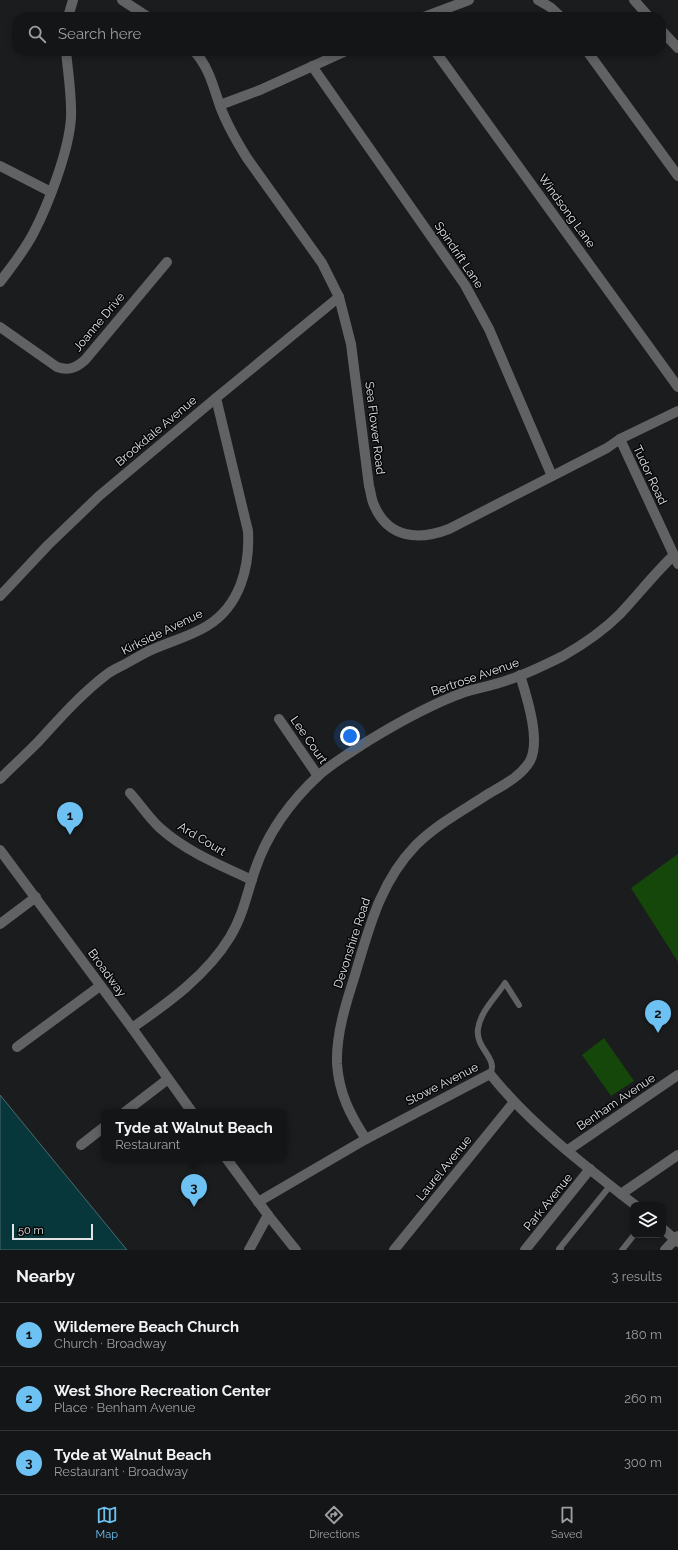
<!DOCTYPE html>
<meta charset="utf-8">
<style>
body{margin:0;font-family:Raleway,sans-serif;background:#212223;color:#f1f3f6}
.controls{position:absolute;right:12px;bottom:12px;display:grid;overflow:hidden;border-radius:8px;box-shadow:0 2px 6px #0003}
.controls button{width:36px;height:36px;display:grid;place-items:center;padding:0;border:0;border-bottom:1px solid #333435;background:#141516;color:#f1f3f6;font:20px sans-serif}
.scale{position:absolute;left:12px;bottom:10px;width:81px;box-sizing:border-box;padding-left:4px;border:2px solid #e2e3e5;border-top:0;font-size:11px;line-height:14px;white-space:nowrap;color:#e2e3e5;-webkit-text-stroke:3px #060708;paint-order:stroke}
.you{position:absolute;left:350px;top:736px;width:14px;height:14px;margin:-10px;border:3px solid #fff;border-radius:50%;background:#1a73e8;box-shadow:0 0 0 6px #1a73e833}
.badge{display:grid;place-items:center;width:26px;height:26px;border-radius:50%;background:#6dc2f3;color:#111;font-size:13px;font-weight:700}
.pin{position:absolute;translate:-50% -33px;filter:drop-shadow(0 1px 2px #0008)}
.pin::after{content:'';position:absolute;top:21px;width:14px;height:12px;background:inherit;clip-path:polygon(0 0,100% 0,50% 100%)}
.popup{position:absolute;left:101px;top:1109px;width:186px;height:52px;box-sizing:border-box;display:grid;place-content:center;border-radius:8px;background:#141516;filter:drop-shadow(0 1px 3px #0005);font-size:13px;white-space:nowrap;color:#9d9fa1}
.popup b{font-size:15px;color:#f1f3f6}
.popup::after{content:'';position:absolute;left:50%;top:100%;margin-left:-8px;border:8px solid transparent;border-top-color:#141516}
.list{margin:0;padding:0;list-style:none}
h2{display:flex;justify-content:space-between;align-items:center;height:52px;margin:0;padding:0 16px;font-size:17px}
h2 small{font-size:13px;font-weight:400;color:#9d9fa1}
.list li{display:grid;grid-template-columns:26px 1fr auto;gap:12px;align-items:center;box-sizing:border-box;height:64px;padding:0 16px;border-top:1px solid #333435}
.list b{display:block;font-size:15px;white-space:nowrap}
.list p{margin:0;font-size:13px;white-space:nowrap;color:#9d9fa1}
.list em{font-size:13px;font-style:normal;color:#9d9fa1}
.icon{flex:none;width:22px;height:22px;fill:none;stroke:currentColor;stroke-width:2;stroke-linecap:round;stroke-linejoin:round}
.map{position:relative;flex:none;width:678px;height:1250px;overflow:hidden}
.search{position:absolute;background:#141516;box-shadow:0 2px 6px #0003;left:12px;right:12px;top:12px;height:44px;display:flex;align-items:center;gap:10px;box-sizing:border-box;padding:0 14px;border-radius:16px;color:#9d9fa1;font-size:15px}
.sheet{height:244px;background:#141516}
nav{display:flex;justify-content:space-around;align-items:center;box-sizing:border-box;height:56px;border-top:1px solid #333435;background:#141516;font-size:11px;color:#9d9fa1}
nav a{display:grid;justify-items:center;gap:2px}
nav .on{color:#6dc2f3}
.map>svg:first-child{display:block}
</style>
<div class="map">
<svg width="678" height="1250" viewBox="0 0 678 1250">
<rect width="100%" height="100%" fill="#1b1c1e"/>
<!-- green -->
<g fill="#15460a">
<path d="M678,854V962L631,888Z"/>
<path d="M604,1038L634,1081L611,1096L582,1055Z"/>
</g>
<!-- water -->
<path fill="#08373b" stroke="#496b6e" d="M0,1095L127,1250H0Z"/>
<g fill="none" stroke-linecap="round" stroke-linejoin="round">
<!-- service -->
<g stroke="#606264" stroke-width="6">
<path d="M490,1074C499,1059 475,1048 478,1029C480,1012 496,997 505,983L519,1005"/>
<path d="M561,1250L559,1249L610,1186"/>
<path d="M622,1250L634,1235"/>
</g>
<!-- minor -->
<g stroke="#606264" stroke-width="10">
<path d="M122,0L148,17"/>
<path d="M538,0L550,7L561,17"/>
<path d="M634,0L649,17"/>
<path d="M68,17L73,0"/>
<path d="M424,17L469,0"/>
<path d="M661,30L678,48"/>
<path d="M194,51C209,67 213,86 220,106C227,125 237,142 247,158L322,263L339,297L351,344L369,486C371,492 371,499 374,505C388,538 418,541 449,529L607,448L620,439L678,411"/>
<path d="M435,51L678,387"/>
<path d="M587,51L678,176"/>
<path d="M312,66L465,285L489,329L552,476"/>
<path d="M220,105L260,90L346,51"/>
<path d="M0,166L51,192"/>
<path d="M0,282C12,266 25,250 34,232C49,203 69,150 71,118C72,96 68,73 66,51"/>
<path d="M0,327L57,367C68,371 76,368 85,360L167,262"/>
<path d="M620,439L678,564"/>
<path d="M0,596L48,545L99,496L216,398L339,297"/>
<path d="M279,719L318,776"/>
<path d="M0,779C12,767 25,755 37,743C59,719 80,695 106,675C112,670 120,667 127,663C134,659 141,655 149,651C168,642 189,637 207,626C240,606 250,567 248,531L216,398"/>
<path d="M130,793C140,804 149,818 160,828C187,852 220,865 252,880"/>
<path d="M0,924L36,897"/>
<path d="M132,1028C168,1003 207,975 230,937C243,916 247,893 255,870C267,834 291,801 319,775C334,762 351,752 368,741C399,722 431,704 465,692C479,688 494,685 508,680C527,674 545,665 563,656C584,644 603,631 620,614C638,595 654,574 673,556"/>
<path d="M17,1047L100,986"/>
<path d="M125,1112L168,1079"/>
<path d="M366,1139C350,1115 339,1093 337,1064C336,1034 346,1003 355,975C369,928 380,882 416,845C436,825 462,811 485,796C501,786 520,778 530,761C541,740 527,698 520,675"/>
<path d="M81,1145L104,1127"/>
<path d="M568,1150L678,1075"/>
<path d="M621,1194L678,1155"/>
<path d="M258,1202L366,1139L490,1074C530,1124 585,1166 635,1205"/>
<path d="M663,1229L678,1242"/>
<path d="M249,1250L268,1215"/>
<path d="M394,1250L514,1102"/>
<path d="M525,1250L590,1169"/>
<path d="M665,1250L678,1236"/>
</g>
<!-- tertiary -->
<g stroke="#606264" stroke-width="10">
<path d="M0,850L132,1028L192,1112"/>
<path d="M226,1158L268,1215L296,1250"/>
</g>
</g>
<g text-anchor="middle" dominant-baseline="central" stroke-width="3" stroke-linejoin="round" paint-order="stroke">
<!-- street labels -->
<g font-size="12" fill="#e2e3e5" stroke="#060708">
<text transform="translate(567 211) rotate(54)">Windsong Lane</text>
<text transform="translate(459 255) rotate(56)">Spindrift Lane</text>
<text transform="translate(99 322) rotate(-50)">Joanne Drive</text>
<text transform="translate(375 428) rotate(83)">Sea Flower Road</text>
<text transform="translate(156 431) rotate(-40)">Brookdale Avenue</text>
<text transform="translate(650 475) rotate(65)">Tudor Road</text>
<text transform="translate(162 632) rotate(-26)">Kirkside Avenue</text>
<text transform="translate(475 677) rotate(-19)">Bertrose Avenue</text>
<text transform="translate(309 740) rotate(55)">Lee Court</text>
<text transform="translate(202 839) rotate(31)">Ard Court</text>
<text transform="translate(352 943) rotate(-72)">Devonshire Road</text>
<text transform="translate(107 973) rotate(54)">Broadway</text>
<text transform="translate(442 1084) rotate(-27)">Stowe Avenue</text>
<text transform="translate(616 1102) rotate(-34)">Benham Avenue</text>
<text transform="translate(444 1168) rotate(-51)">Laurel Avenue</text>
<text transform="translate(548 1202) rotate(-51)">Park Avenue</text>
</g>
</g>
</svg>
<div class="controls">
<button><svg class="icon" aria-label="layers" viewBox="0 0 24 24"><path d="M12 4l9 5-9 5-9-5zM3 14l9 5 9-5"/></svg></button>
</div>
<div class="scale">50 m</div>
<div class="you"></div>
<div class="pin badge" style="left:70px;top:835px">1</div>
<div class="pin badge" style="left:658px;top:1033px">2</div>
<div class="pin badge" style="left:194px;top:1207px">3</div>
<div class="popup"><b>Tyde at Walnut Beach</b>Restaurant</div>
<div class="search"><svg class="icon" aria-label="search" viewBox="0 0 24 24"><circle cx="10" cy="10" r="6"/><path d="M15 15l6 6"/></svg>Search here</div>
</div>
<section class="sheet">
<h2>Nearby<small>3 results</small></h2>
<ul class="list">
<li><span class="badge">1</span><div><b>Wildemere Beach Church</b><p>Church · Broadway</p></div><em>180 m</em></li>
<li><span class="badge">2</span><div><b>West Shore Recreation Center</b><p>Place · Benham Avenue</p></div><em>260 m</em></li>
<li><span class="badge">3</span><div><b>Tyde at Walnut Beach</b><p>Restaurant · Broadway</p></div><em>300 m</em></li>
</ul>
</section>
<nav>
<a class="on"><svg class="icon" aria-label="map" viewBox="0 0 24 24"><path d="M3 6l6-2 6 2 6-2v14l-6 2-6-2-6 2zM9 4v14M15 6v14"/></svg>Map</a>
<a><svg class="icon" aria-label="directions" viewBox="0 0 24 24"><path d="M12 3l9 9-9 9-9-9zM9 14v-3h6M13 9l2 2-2 2"/></svg>Directions</a>
<a><svg class="icon" aria-label="saved" viewBox="0 0 24 24"><path d="M7 4h10v16l-5-4-5 4z"/></svg>Saved</a>
</nav>
